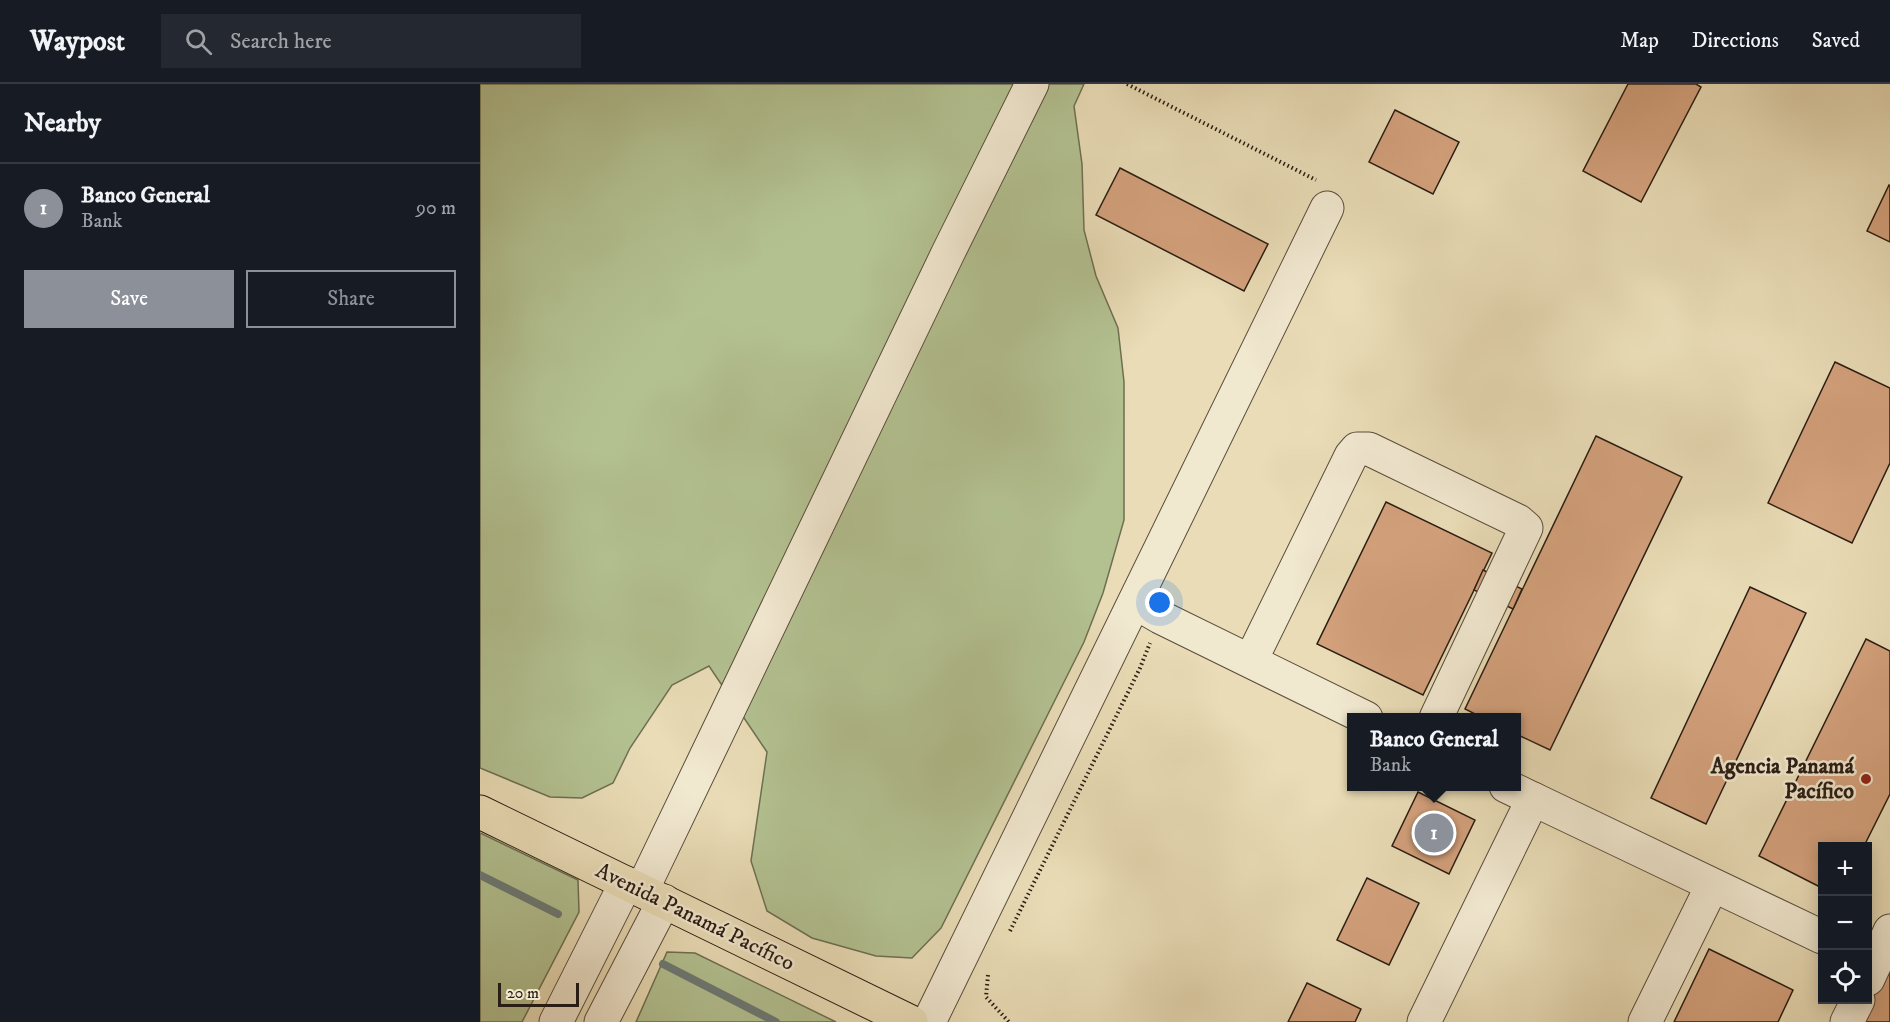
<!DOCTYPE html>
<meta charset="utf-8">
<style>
body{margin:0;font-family:"IM FELL DW Pica",serif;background:#242831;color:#f1f3f6}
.controls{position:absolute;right:18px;bottom:18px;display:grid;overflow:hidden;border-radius:0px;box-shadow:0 3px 15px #0003}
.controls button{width:54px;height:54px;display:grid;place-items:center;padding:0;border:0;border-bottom:2px solid #363941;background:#171b24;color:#f1f3f6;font:30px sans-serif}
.scale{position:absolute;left:18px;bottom:15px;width:81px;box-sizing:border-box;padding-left:6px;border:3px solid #2a1d13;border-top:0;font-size:16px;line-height:21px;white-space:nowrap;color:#2a1d13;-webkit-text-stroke:4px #f1e8d0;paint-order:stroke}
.you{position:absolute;left:680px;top:519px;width:21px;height:21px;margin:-15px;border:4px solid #fff;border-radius:50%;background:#1a73e8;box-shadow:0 0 0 9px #1a73e833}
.badge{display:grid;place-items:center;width:39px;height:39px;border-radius:50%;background:#8c9099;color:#fff;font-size:20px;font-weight:700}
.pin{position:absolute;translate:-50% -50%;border:3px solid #fff;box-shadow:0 2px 6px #0006}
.popup{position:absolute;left:867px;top:629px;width:174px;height:78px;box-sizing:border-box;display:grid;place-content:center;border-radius:0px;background:#171b24;filter:drop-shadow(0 2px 4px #0005);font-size:20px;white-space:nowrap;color:#9ea1a6}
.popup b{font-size:22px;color:#f1f3f6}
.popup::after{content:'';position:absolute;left:50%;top:100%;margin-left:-12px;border:12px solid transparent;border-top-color:#171b24}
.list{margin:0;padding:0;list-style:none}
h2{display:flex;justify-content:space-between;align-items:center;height:78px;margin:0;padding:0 24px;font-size:26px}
h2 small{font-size:20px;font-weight:400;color:#9ea1a6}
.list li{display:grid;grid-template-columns:39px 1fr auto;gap:18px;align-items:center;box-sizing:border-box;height:90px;padding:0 24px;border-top:2px solid #363941}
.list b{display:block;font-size:22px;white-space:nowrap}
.list p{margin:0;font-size:20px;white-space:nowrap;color:#9ea1a6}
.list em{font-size:20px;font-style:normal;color:#9ea1a6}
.actions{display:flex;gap:12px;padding:18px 24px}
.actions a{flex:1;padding:14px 0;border:2px solid #8c9099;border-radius:0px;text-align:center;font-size:21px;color:#8c9099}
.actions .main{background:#8c9099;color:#fff}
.icon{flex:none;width:33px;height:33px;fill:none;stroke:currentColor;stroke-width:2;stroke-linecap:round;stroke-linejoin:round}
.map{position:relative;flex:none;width:1410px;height:938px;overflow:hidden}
header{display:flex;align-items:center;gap:36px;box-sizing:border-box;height:84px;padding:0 30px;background:#171b24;border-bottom:2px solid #363941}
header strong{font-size:28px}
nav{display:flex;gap:33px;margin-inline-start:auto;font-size:21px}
.search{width:420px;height:54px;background:#242831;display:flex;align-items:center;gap:15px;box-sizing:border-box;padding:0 21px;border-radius:0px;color:#9ea1a6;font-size:22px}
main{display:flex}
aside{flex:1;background:#171b24}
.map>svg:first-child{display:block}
</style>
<header>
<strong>Waypost</strong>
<div class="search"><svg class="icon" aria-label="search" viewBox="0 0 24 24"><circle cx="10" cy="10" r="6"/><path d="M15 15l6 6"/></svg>Search here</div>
<nav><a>Map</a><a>Directions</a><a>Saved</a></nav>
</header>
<main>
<aside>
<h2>Nearby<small></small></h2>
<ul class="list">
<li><span class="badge">1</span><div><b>Banco General</b><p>Bank</p></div><em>90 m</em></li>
</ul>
<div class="actions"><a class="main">Save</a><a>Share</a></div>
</aside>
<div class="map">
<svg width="1410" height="938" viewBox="0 0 1410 938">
<rect width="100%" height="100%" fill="#e9dcb6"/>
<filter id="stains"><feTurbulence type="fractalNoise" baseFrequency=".00333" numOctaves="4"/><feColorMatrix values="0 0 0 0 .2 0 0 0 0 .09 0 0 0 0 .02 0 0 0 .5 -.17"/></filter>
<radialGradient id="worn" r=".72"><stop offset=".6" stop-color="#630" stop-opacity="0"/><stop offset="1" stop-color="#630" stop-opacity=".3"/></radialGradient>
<!-- green -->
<g fill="#b3c191" stroke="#6e6f52" stroke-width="1.5">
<path d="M0,0H604L594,22L602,80L604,146L616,192L638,244L644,298V436L623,509L604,558L461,844L432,874L396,872L332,854L287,827L271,777L287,668L229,582L192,601L150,664L133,699L102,714L70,713L0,684Z"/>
<path d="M0,749L98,796L99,828L42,938H0Z"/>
<path d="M187,868L215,869L356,938H156Z"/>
</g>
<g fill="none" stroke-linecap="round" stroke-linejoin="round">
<!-- stream -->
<g stroke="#6d7b75" stroke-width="8">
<path d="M0,791L78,830"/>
<path d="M183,880L296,938"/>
</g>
</g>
<!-- building -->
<g fill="#d3a17c" stroke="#2a1d13" stroke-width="1.5">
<path d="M1148,0H1216L1221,3L1161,118L1103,87Z"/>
<path d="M915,26L979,58L953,110L889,78Z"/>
<path d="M640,84L788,160L764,207L616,131Z"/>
<path d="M1409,101L1410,102V158L1387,147Z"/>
<path d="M1355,278L1410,304V379L1372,459L1288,419Z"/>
<path d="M1116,352L1202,393L1070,666L1036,650V634H1003L985,625Z"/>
<path d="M906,418L1012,469L943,611L837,560Z"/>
<path d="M1003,486L1042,505L1033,525L994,506Z"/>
<path d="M1270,503L1326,529L1226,740L1171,714Z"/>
<path d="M1386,555L1410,567V710L1384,762H1342V804L1279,772Z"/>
<path d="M938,708L995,736L969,790L912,762Z"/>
<path d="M887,794L939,819L909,881L857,856Z"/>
<path d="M1229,865L1313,906L1298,938H1194Z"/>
<path d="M1410,875V938H1380Z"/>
<path d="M827,899L881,925L875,938H808Z"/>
</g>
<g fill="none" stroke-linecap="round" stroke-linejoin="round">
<!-- minor casing -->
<g stroke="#5a4d3c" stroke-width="35">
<g id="minor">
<path d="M656,519L680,533L886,634"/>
<path d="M771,576L871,372L877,365H889L1038,437L1046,444L956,634"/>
<path d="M1053,715L1342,853"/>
<path d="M162,806L468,169L552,0"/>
<path d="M1388,895L1410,847"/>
<path d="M76,938L146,799"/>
<path d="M121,938L184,817"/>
<path d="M449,938L847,124"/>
<path d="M944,938L1053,715L1026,702"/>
<path d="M1165,938L1232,802"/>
<path d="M1367,938L1378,916"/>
</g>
</g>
<!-- major casing -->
<g stroke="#2a1d13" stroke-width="35">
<path id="major" d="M0,728L431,938"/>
</g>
<!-- path -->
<g stroke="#2a1d13" stroke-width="4" stroke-dasharray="1.5 3" stroke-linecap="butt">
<path d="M647,0L836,96"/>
<path d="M530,847L660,584L670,559"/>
<path d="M508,891L506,913L529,938"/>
</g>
<!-- minor -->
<use href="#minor" stroke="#f1e8d0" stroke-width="33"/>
<!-- major -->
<use href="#major" stroke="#e9dcb6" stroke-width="33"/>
</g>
<!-- markers -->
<circle fill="#8f2418" stroke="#f1e8d0" stroke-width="2" cx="1386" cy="695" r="6"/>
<g text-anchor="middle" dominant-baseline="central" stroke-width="5" stroke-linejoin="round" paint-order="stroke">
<!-- poi labels -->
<g font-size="22" font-weight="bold" fill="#2a1d13" stroke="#f1e8d0" text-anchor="end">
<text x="1374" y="682">Agencia Panamá<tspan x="1374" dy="25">Pacífico</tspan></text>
</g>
<!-- street labels -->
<g font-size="22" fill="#2a1d13" stroke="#f1e8d0">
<text transform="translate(215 833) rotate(26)">Avenida Panamá Pacífico</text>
</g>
</g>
<rect width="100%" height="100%" filter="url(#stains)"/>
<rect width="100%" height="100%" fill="url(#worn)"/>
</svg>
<div class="controls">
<button>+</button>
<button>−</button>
<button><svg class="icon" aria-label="locate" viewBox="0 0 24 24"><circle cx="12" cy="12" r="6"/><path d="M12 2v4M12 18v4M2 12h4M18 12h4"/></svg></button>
</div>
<div class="scale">20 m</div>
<div class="you"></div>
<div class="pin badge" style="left:954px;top:749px">1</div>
<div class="popup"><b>Banco General</b>Bank</div>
</div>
</main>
